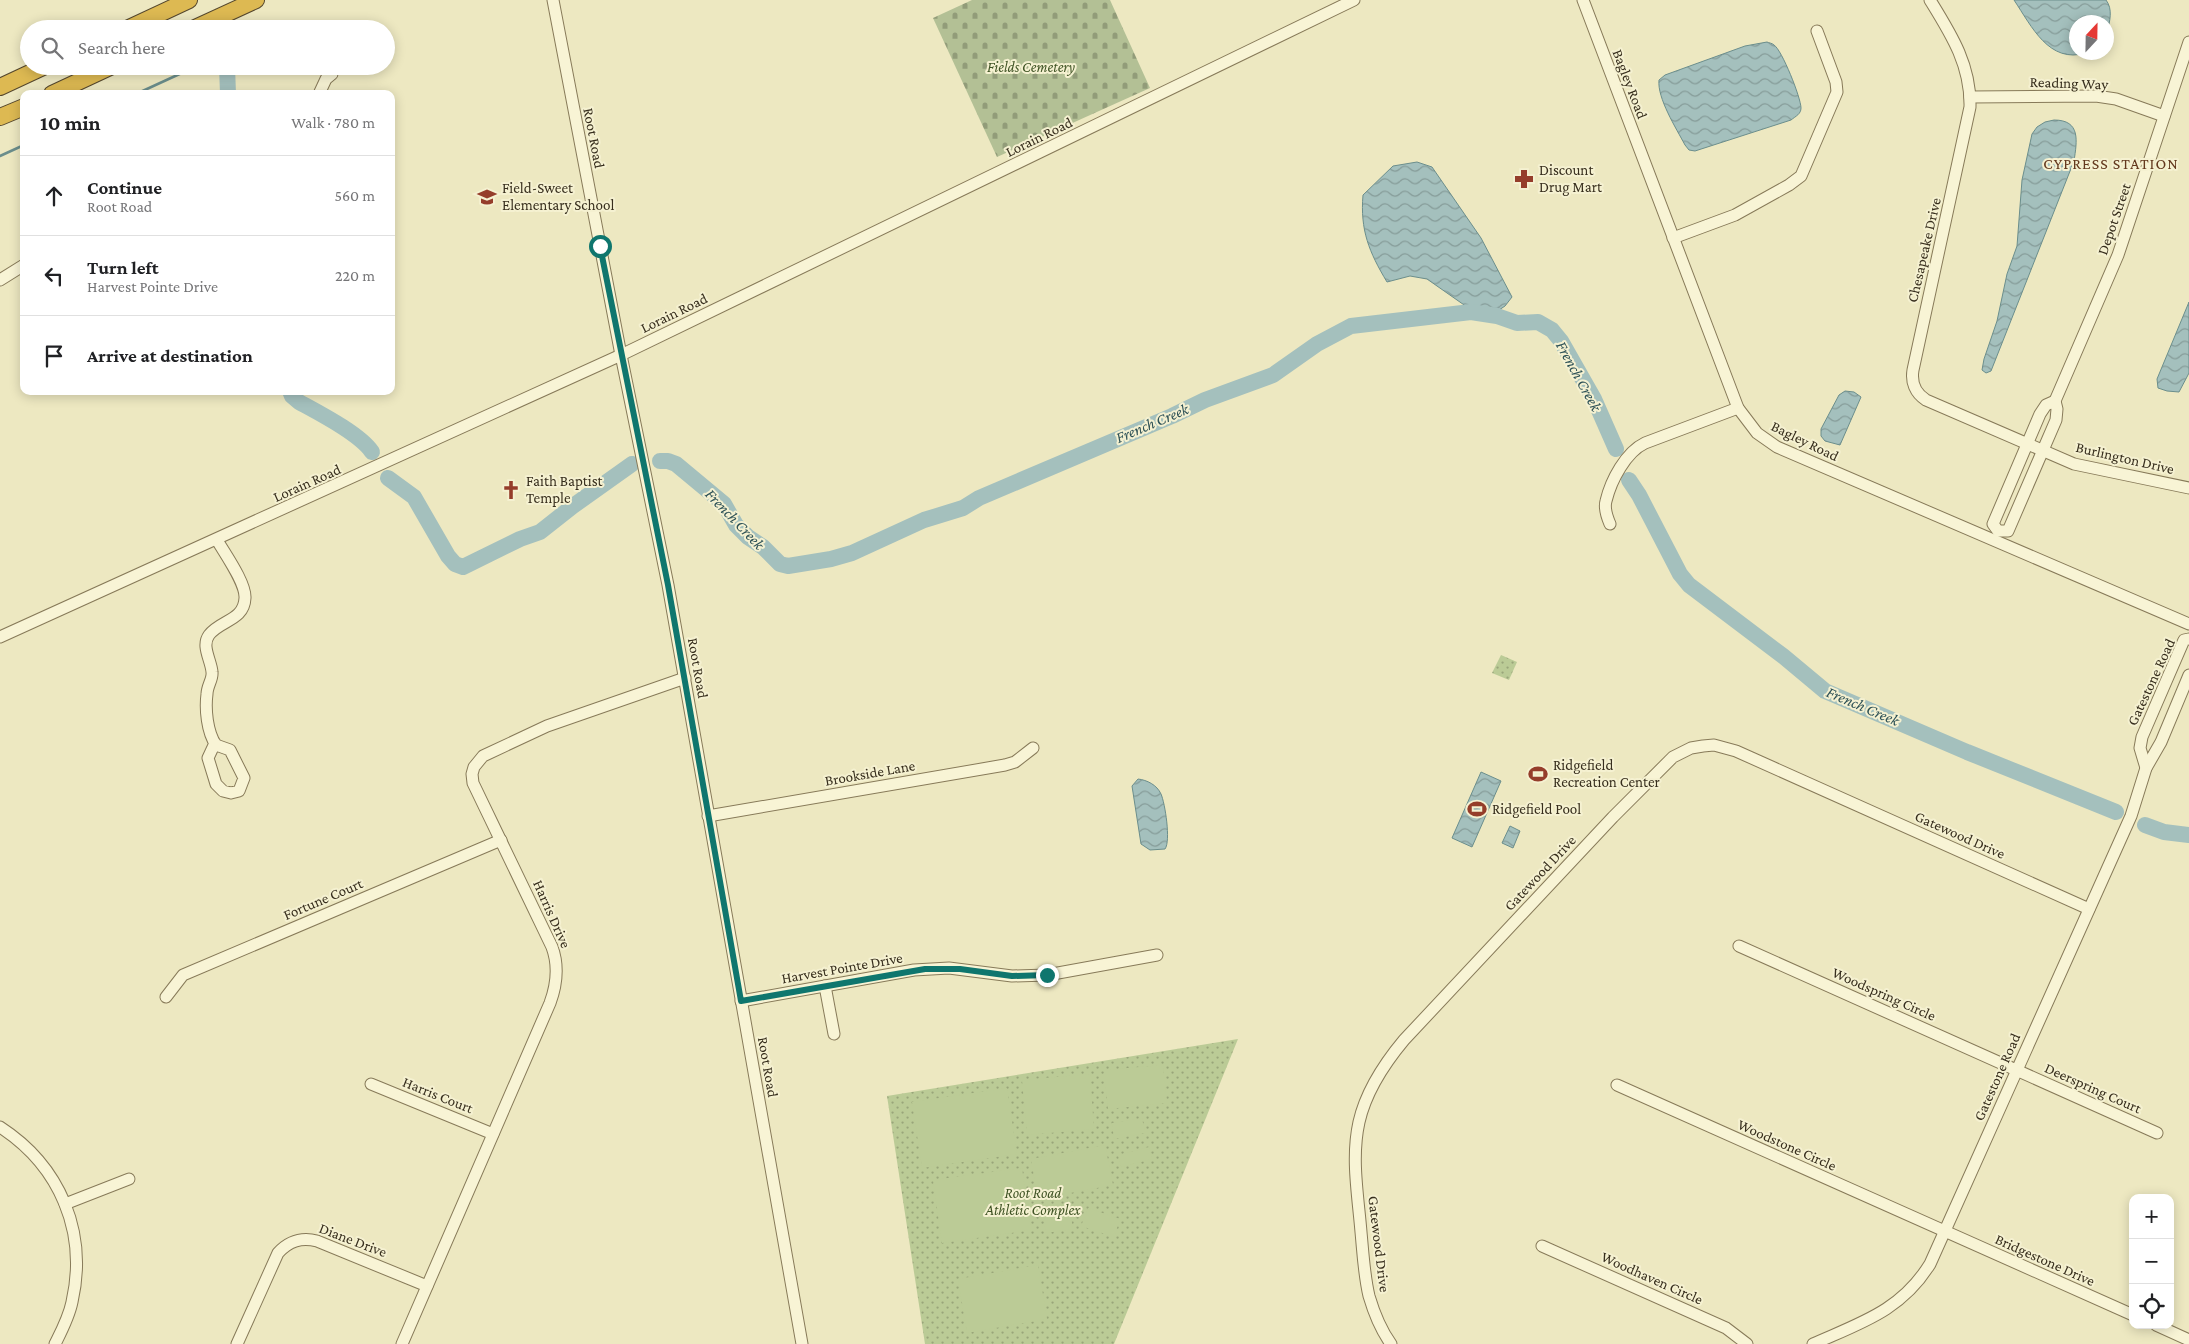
<!DOCTYPE html>
<meta charset="utf-8">
<style>
body{margin:0;font-family:"Crimson Pro",serif;background:#f6f6f6;color:#202124}
.controls{position:absolute;right:15px;bottom:15px;display:grid;overflow:hidden;border-radius:10px;box-shadow:0 2px 12px #0003}
.controls button{width:45px;height:45px;display:grid;place-items:center;padding:0;border:0;border-bottom:1px solid #e0e0e0;background:#fff;color:#202124;font:25px sans-serif}
.compass{position:absolute;left:2069px;top:15px;width:45px;height:45px;border-radius:50%;background:#fff;box-shadow:0 2px 12px #0003;rotate:22deg}
.stop{position:absolute;width:15px;height:15px;margin:-11px;border:4px solid #0f766e;border-radius:50%;background:#fff}
.stop.end{background:#0f766e;border-color:#fff;box-shadow:0 1px 5px #0008}
.list{margin:0;padding:0;list-style:none}
h2{display:flex;justify-content:space-between;align-items:center;height:65px;margin:0;padding:0 20px;font-size:21px}
h2 small{font-size:16px;font-weight:400;color:#757577}
.list li{display:grid;grid-template-columns:32px 1fr auto;gap:15px;align-items:center;box-sizing:border-box;height:80px;padding:0 20px;border-top:1px solid #e0e0e0}
.list b{display:block;font-size:19px;white-space:nowrap}
.list p{margin:0;font-size:16px;white-space:nowrap;color:#757577}
.list em{font-size:16px;font-style:normal;color:#757577}
.icon{flex:none;width:28px;height:28px;fill:none;stroke:currentColor;stroke-width:2;stroke-linecap:round;stroke-linejoin:round}
.map{position:relative;flex:none;width:2189px;height:1344px;overflow:hidden}
.search{position:absolute;background:#fff;box-shadow:0 2px 12px #0003;left:20px;top:20px;width:375px;height:55px;display:flex;align-items:center;gap:12px;box-sizing:border-box;padding:0 18px;border-radius:28px;color:#757577;font-size:19px}
.panel{position:absolute;background:#fff;box-shadow:0 2px 12px #0003;left:20px;top:90px;width:375px;height:305px;border-radius:10px}
.map>svg:first-child{display:block}
</style>
<div class="map">
<svg width="2189" height="1344" viewBox="0 0 2189 1344">
<defs>
<pattern id="grass-dots" width="8" height="8" patternUnits="userSpaceOnUse" patternTransform="scale(1.25)"><rect width="8" height="8" fill="#bbcb96"/><path d="M2 2h.1M6 6h.1" fill="none" stroke="#99a57a" stroke-width="1.8" stroke-linecap="round"/></pattern>
<pattern id="cemetery-stones" width="16" height="16" patternUnits="userSpaceOnUse" patternTransform="scale(1.25)"><rect width="16" height="16" fill="#b3c095"/><path d="M2 7V4a2 2 0 0 1 4 0v3zM10 15v-3a2 2 0 0 1 4 0v3z" fill="#929c79"/></pattern>
<pattern id="water-waves" width="16" height="10" patternUnits="userSpaceOnUse" patternTransform="scale(1.25)"><rect width="16" height="10" fill="#a4c0bd"/><path d="M0 5q4-4 8 0t8 0" fill="none" stroke="#869c99"/></pattern>
</defs>
<rect width="100%" height="100%" fill="#ede8c1"/>
<!-- grass -->
<g fill="url(#grass-dots)">
<path d="M1501,655L1517,662L1509,680L1492,673Z"/>
<path d="M1238,1039L1114,1344H925L887,1096Z"/>
</g>
<!-- cemetery -->
<path fill="url(#cemetery-stones)" d="M972,0H1110L1150,88L997,157L933,18Z"/>
<!-- garden -->
<g fill="#bbcb96">
<path d="M1163,1065L1167,1103L1108,1109L1104,1070Z"/>
<path d="M1090,1074L1094,1129L1027,1135L1022,1080Z"/>
<path d="M1007,1088L1017,1154L922,1168L912,1102Z"/>
<path d="M1142,1118L1145,1133L1114,1139L1112,1123Z"/>
<path d="M1105,1145L1113,1185L1038,1199L1031,1159Z"/>
<path d="M1149,1147L1152,1159L1121,1167L1118,1155Z"/>
<path d="M1022,1168L1031,1230L942,1243L933,1180Z"/>
<path d="M1088,1208L1120,1219L1114,1237L1081,1226Z"/>
<path d="M1070,1211L1073,1229L1046,1233L1043,1215Z"/>
<path d="M1038,1265L1047,1319L967,1333L958,1279Z"/>
</g>
<!-- water -->
<g fill="url(#water-waves)" stroke="#6b8e8c">
<path d="M2014,0H2106C2113,9 2110,21 2107,32L2106,22H2076V52L2086,53C2049,64 2032,27 2014,0Z"/>
<path d="M1767,42C1769,43 1772,43 1774,45C1782,50 1801,98 1801,108C1801,114 1796,116 1791,120L1695,151L1689,150L1685,145C1676,128 1657,98 1659,80L1665,75L1745,46Z"/>
<path d="M2054,120C2081,120 2077,141 2074,161L1991,371L1986,373L1982,370L1984,359L1997,321L2007,274L2017,246L2022,180L2032,134L2037,127L2045,122Z"/>
<path d="M1417,162L1432,167L1481,238L1512,297L1505,306L1496,312L1467,307L1427,279L1410,276L1387,282C1369,252 1360,230 1363,195L1393,166Z"/>
<path d="M2189,302V373L2179,392L2167,391L2158,388L2157,379Z"/>
<path d="M1845,391L1854,392L1861,397L1840,445L1825,441L1821,436V429L1839,395Z"/>
<path d="M1481,772L1501,781L1472,847L1452,838Z"/>
<path d="M1138,779C1147,780 1157,785 1161,794C1165,803 1171,841 1165,849L1150,850L1141,844L1132,786Z"/>
<path d="M1510,826L1520,831L1513,848L1502,843Z"/>
</g>
<g fill="none" stroke-linecap="round" stroke-linejoin="round">
<!-- stream -->
<g stroke="#6b8e8c" stroke-width="2.5">
<path d="M136,94L197,66"/>
<path d="M0,156L24,145"/>
</g>
<!-- river -->
<g stroke="#a4c0bd" stroke-width="16">
<path d="M227,66L228,94"/>
<path d="M290,391L292,396L299,402C319,413 360,434 372,452"/>
<path d="M660,461H668L676,464L724,504L736,525L748,537L763,547L780,564L788,566L831,559L852,553L924,520L963,508L979,498L1172,416L1205,400L1273,375L1317,344L1351,326L1471,312L1497,316L1517,323L1538,322L1552,330L1561,341L1594,399L1616,449"/>
<path d="M388,478L414,497L448,556L455,564L463,567L520,539L540,532L573,506L632,464"/>
<path d="M1629,480L1639,495L1680,574L1689,585L1783,656L1825,691L1967,752L2116,812"/>
<path d="M2145,825L2164,832L2189,835"/>
</g>
<!-- minor casing -->
<g stroke="#877a59" stroke-width="13">
<g id="minor">
<path d="M553,0L621,355L668,585L802,1344"/>
<path d="M1583,0L1738,408L1757,433L1777,447L2189,624"/>
<path d="M1930,0C1951,34 1971,65 1970,107L1913,370C1911,382 1915,393 1926,400L2074,464L2189,488"/>
<path d="M319,94L326,79L332,74"/>
<path d="M1970,97L2096,96L2116,99L2164,116"/>
<path d="M1673,238L1735,215L1789,185L1801,176L1837,92L1836,82L1817,31"/>
<path d="M0,280L24,265"/>
<path d="M2055,401L2118,255L2189,42"/>
<path d="M2055,401L2057,409L2056,420L2008,531H1998L1993,524L2040,414L2046,405Z"/>
<path d="M1610,524C1607,517 1604,508 1606,501C1611,480 1626,452 1645,443L1738,408"/>
<path d="M0,637L621,355L1354,0"/>
<path d="M215,743L208,758L216,784L223,791L231,793L239,791L244,778L230,750L216,745C207,732 205,709 207,694C207,686 213,679 212,672C211,660 201,646 209,635C220,620 244,621 245,598C246,583 225,554 217,540"/>
<path d="M2146,768L2140,748L2142,737L2184,640L2189,639"/>
<path d="M708,816L1005,765L1015,762L1033,748"/>
<path d="M1739,946L2157,1133"/>
<path d="M825,986L834,1034"/>
<path d="M166,997L183,975L501,840"/>
<path d="M741,1001L914,970L949,968L1012,976L1047,975L1157,955"/>
<path d="M371,1084L493,1134"/>
<path d="M1617,1085L2133,1315"/>
<path d="M0,1127C60,1166 88,1232 72,1302C69,1317 62,1330 55,1344"/>
<path d="M65,1204L129,1179"/>
<path d="M1542,1246L1726,1328L1747,1344"/>
<path d="M2156,1325L2189,1340"/>
<path d="M237,1344L278,1253C289,1241 301,1237 317,1241L427,1286"/>
<path d="M402,1344L550,1003C557,984 559,966 552,947L473,783L472,774L474,767L483,756L547,726L685,678"/>
<path d="M1391,1344C1381,1330 1374,1313 1369,1296C1364,1275 1363,1253 1361,1232C1358,1195 1351,1158 1359,1122C1366,1091 1384,1064 1404,1040L1613,817L1673,757L1691,748L1703,746L1714,745L1736,751L2089,909"/>
<path d="M1813,1344C1860,1323 1901,1311 1930,1264L2131,816L2146,768L2161,742L2189,675"/>
</g>
</g>
<!-- highway casing -->
<g stroke="#55472d" stroke-width="18">
<g id="highway">
<path d="M127,29L189,0"/>
<path d="M193,29L256,0"/>
<path d="M0,87L45,66"/>
<path d="M52,94L112,66"/>
<path d="M0,117L24,107"/>
</g>
</g>
<!-- minor -->
<use href="#minor" stroke="#f8f4d5" stroke-width="11"/>
<!-- highway -->
<use href="#highway" stroke="#ddb952" stroke-width="16"/>
</g>
<g fill="none" stroke-linecap="round" stroke-linejoin="round">
<!-- route -->
<path stroke="#0f766e" stroke-width="6" d="M600,246L668,585L741,1001L925,969H960L1012,976L1047,975"/>
</g>
<!-- icons -->
<defs>
<g id="pharmacy-bare" transform="scale(1.5)"><path d="M-2-6h4v4h4v4h-4v4h-4v-4h-4v-4h4Z" fill="#953d2a" stroke="#f5f1d1" stroke-width="2.5" paint-order="stroke"/></g>
<g id="school-bare" transform="scale(1.5)"><path d="M0-5L7-2L0 1L-7-2ZM-4 1L0 2.5L4 1V4Q0 6-4 4Z" fill="#953d2a" stroke="#f5f1d1" stroke-width="2.5" paint-order="stroke"/></g>
<g id="church-bare" transform="scale(1.5)"><path d="M-1.2-6h2.4v3.5h3.3v2.4h-3.3V6h-2.4V-.1h-3.3v-2.4h3.3Z" fill="#953d2a" stroke="#f5f1d1" stroke-width="2.5" paint-order="stroke"/></g>
<g id="stadium-bare" transform="scale(1.5)"><path d="M0-5a6.5 5 0 1 0 0 10a6.5 5 0 1 0 0-10ZM-3.5-1.8h7v3.6h-7Z" fill="#953d2a" stroke="#f5f1d1" stroke-width="2.5" paint-order="stroke"/></g>
</defs>
<g fill-rule="evenodd">
<use href="#pharmacy-bare" x="1524" y="179"/>
<use href="#school-bare" x="487" y="197"/>
<use href="#church-bare" x="511" y="490"/>
<use href="#stadium-bare" x="1538" y="774"/>
<use href="#stadium-bare" x="1477" y="809"/>
</g>
<g text-anchor="middle" dominant-baseline="central" stroke-width="4" stroke-linejoin="round" paint-order="stroke">
<!-- park labels -->
<g font-size="15" font-style="italic" fill="#3f5324" stroke="#f5f1d1">
<text x="1031" y="67">Fields Cemetery</text>
<text x="1033" y="1193">Root Road<tspan x="1033" dy="17">Athletic Complex</tspan></text>
</g>
<!-- street labels -->
<g font-size="15" fill="#372e1d" stroke="#f5f1d1">
<text transform="translate(2069 83) rotate(2)">Reading Way</text>
<text transform="translate(1630 84) rotate(69)">Bagley Road</text>
<text transform="translate(1039 137) rotate(-26)">Lorain Road</text>
<text transform="translate(594 138) rotate(79)">Root Road</text>
<text transform="translate(2114 219) rotate(-71)">Depot Street</text>
<text transform="translate(1924 250) rotate(-77)">Chesapeake Drive</text>
<text transform="translate(674 313) rotate(-26)">Lorain Road</text>
<text transform="translate(1805 441) rotate(26)">Bagley Road</text>
<text transform="translate(2125 458) rotate(13)">Burlington Drive</text>
<text transform="translate(307 483) rotate(-24)">Lorain Road</text>
<text transform="translate(698 668) rotate(80)">Root Road</text>
<text transform="translate(2151 682) rotate(-65)">Gatestone Road</text>
<text transform="translate(870 773) rotate(-10)">Brookside Lane</text>
<text transform="translate(1960 835) rotate(24)">Gatewood Drive</text>
<text transform="translate(1540 873) rotate(-47)">Gatewood Drive</text>
<text transform="translate(323 899) rotate(-23)">Fortune Court</text>
<text transform="translate(552 914) rotate(66)">Harris Drive</text>
<text transform="translate(842 968) rotate(-10)">Harvest Pointe Drive</text>
<text transform="translate(1884 994) rotate(24)">Woodspring Circle</text>
<text transform="translate(768 1067) rotate(80)">Root Road</text>
<text transform="translate(1997 1077) rotate(-66)">Gatestone Road</text>
<text transform="translate(2093 1088) rotate(24)">Deerspring Court</text>
<text transform="translate(438 1095) rotate(22)">Harris Court</text>
<text transform="translate(1787 1145) rotate(24)">Woodstone Circle</text>
<text transform="translate(353 1240) rotate(21)">Diane Drive</text>
<text transform="translate(1379 1244) rotate(83)">Gatewood Drive</text>
<text transform="translate(2045 1260) rotate(24)">Bridgestone Drive</text>
<text transform="translate(1652 1278) rotate(24)">Woodhaven Circle</text>
</g>
<!-- poi labels -->
<g font-size="15" fill="#372e1d" stroke="#f5f1d1" text-anchor="start">
<text x="1539" y="170">Discount<tspan x="1539" dy="17">Drug Mart</tspan></text>
<text x="502" y="188">Field-Sweet<tspan x="502" dy="17">Elementary School</tspan></text>
<text x="526" y="481">Faith Baptist<tspan x="526" dy="17">Temple</tspan></text>
<text x="1553" y="765">Ridgefield<tspan x="1553" dy="17">Recreation Center</tspan></text>
<text x="1492" y="809">Ridgefield Pool</text>
</g>
<!-- neighbourhood labels -->
<g font-size="16" letter-spacing="1" fill="#63381d" stroke="#f5f1d1">
<text x="2111" y="163">CYPRESS STATION</text>
</g>
<!-- water labels -->
<g font-size="16" font-style="italic" fill="#2d5156" stroke="#f5f1d1">
<text transform="translate(1579 376) rotate(61)">French Creek</text>
<text transform="translate(1152 423) rotate(-23)">French Creek</text>
<text transform="translate(735 519) rotate(46)">French Creek</text>
<text transform="translate(1863 706) rotate(23)">French Creek</text>
</g>
</g>
</svg>
<div class="controls">
<button>+</button>
<button>−</button>
<button><svg class="icon" aria-label="locate" viewBox="0 0 24 24"><circle cx="12" cy="12" r="6"/><path d="M12 2v4M12 18v4M2 12h4M18 12h4"/></svg></button>
</div>
<svg class="compass" viewBox="-18 -18 36 36"><path d="M0-13l5 13h-10z" fill="#e53935"/><path d="M0 13l5-13h-10z" fill="#757577"/></svg>
<div class="stop" style="left:600px;top:246px"></div>
<div class="stop end" style="left:1047px;top:975px"></div>
<div class="search"><svg class="icon" aria-label="search" viewBox="0 0 24 24"><circle cx="10" cy="10" r="6"/><path d="M15 15l6 6"/></svg>Search here</div>
<section class="panel">
<h2>10 min<small>Walk · 780 m</small></h2>
<ul class="list">
<li><svg class="icon" aria-label="ahead" viewBox="0 0 24 24"><path d="M12 20V5M6 11l6-6 6 6"/></svg><div><b>Continue</b><p>Root Road</p></div><em>560 m</em></li>
<li><svg class="icon" aria-label="left" viewBox="0 0 24 24"><path d="M17 20v-9H6M10 6l-5 5 5 5"/></svg><div><b>Turn left</b><p>Harvest Pointe Drive</p></div><em>220 m</em></li>
<li><svg class="icon" aria-label="arrive" viewBox="0 0 24 24"><path d="M6 21V4h12l-3 4 3 4H6"/></svg><div><b>Arrive at destination</b></div></li>
</ul>
</section>
</div>
